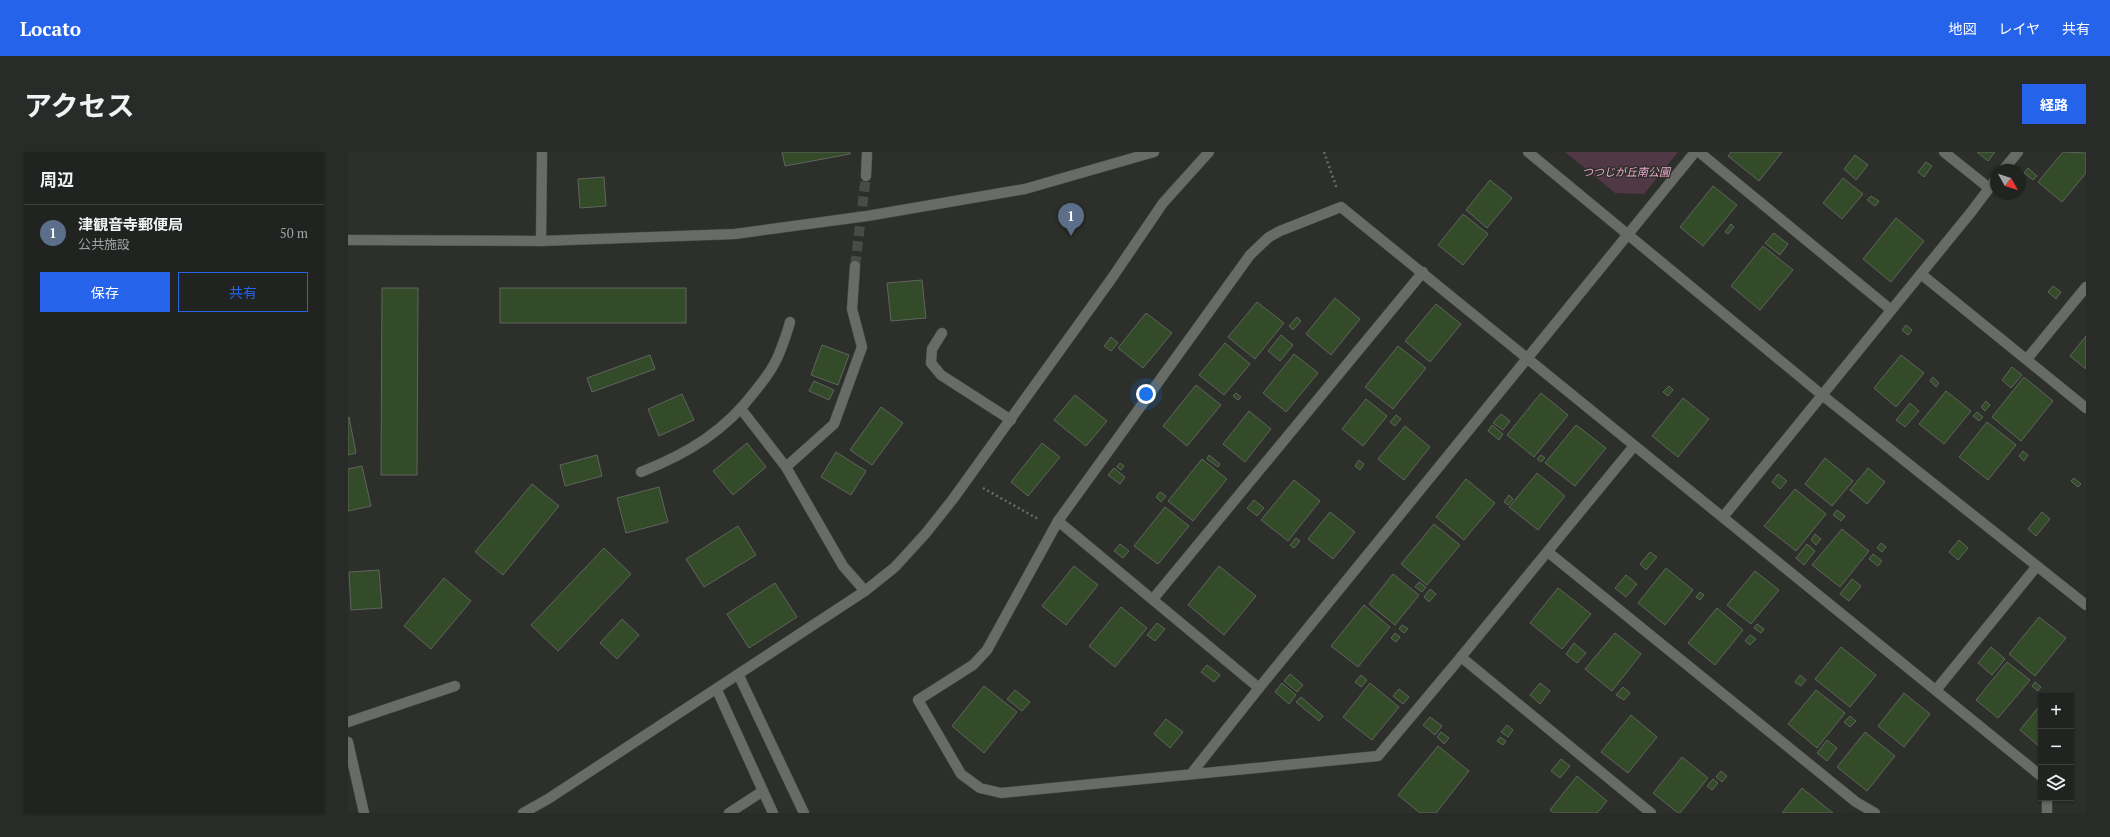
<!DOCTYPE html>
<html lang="ja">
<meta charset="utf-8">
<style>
body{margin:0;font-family:"PT Serif","Noto Sans JP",serif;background:#292b29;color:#f1f3f6}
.controls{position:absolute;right:12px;bottom:12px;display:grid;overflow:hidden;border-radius:0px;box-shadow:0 1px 3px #0004}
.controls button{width:36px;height:36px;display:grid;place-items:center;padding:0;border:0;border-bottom:1px solid #3e403e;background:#212320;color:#f1f3f6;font:20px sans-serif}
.compass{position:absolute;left:1642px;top:12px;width:36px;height:36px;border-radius:50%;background:#212320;box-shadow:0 1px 3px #0004;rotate:129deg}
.you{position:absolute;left:798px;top:242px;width:14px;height:14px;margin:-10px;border:3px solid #fff;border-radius:50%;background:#1a73e8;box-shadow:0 0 0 6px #1a73e833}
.badge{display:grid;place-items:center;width:26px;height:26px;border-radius:50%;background:#2563eb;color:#fff;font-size:13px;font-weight:700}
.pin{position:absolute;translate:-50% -33px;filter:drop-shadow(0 1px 2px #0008)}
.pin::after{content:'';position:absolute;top:21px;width:14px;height:12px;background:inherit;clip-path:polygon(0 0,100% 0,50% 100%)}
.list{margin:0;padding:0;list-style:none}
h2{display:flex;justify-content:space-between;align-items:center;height:52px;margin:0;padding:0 16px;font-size:17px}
h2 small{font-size:13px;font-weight:400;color:#a2a4a5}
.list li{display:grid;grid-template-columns:26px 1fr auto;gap:12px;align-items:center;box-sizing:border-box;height:56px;padding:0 16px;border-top:1px solid #3e403e}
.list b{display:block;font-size:15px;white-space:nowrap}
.list p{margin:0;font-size:13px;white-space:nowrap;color:#a2a4a5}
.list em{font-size:13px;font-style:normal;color:#a2a4a5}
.actions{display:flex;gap:8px;padding:12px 16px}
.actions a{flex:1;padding:9px 0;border:1px solid #2563eb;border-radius:0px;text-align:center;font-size:14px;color:#2563eb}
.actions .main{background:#2563eb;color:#fff}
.icon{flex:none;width:22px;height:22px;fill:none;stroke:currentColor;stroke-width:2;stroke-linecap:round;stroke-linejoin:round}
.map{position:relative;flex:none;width:1738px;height:661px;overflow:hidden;border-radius:0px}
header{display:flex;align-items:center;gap:24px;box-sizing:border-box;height:56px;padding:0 20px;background:#2563eb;color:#fff}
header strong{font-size:19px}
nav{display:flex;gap:22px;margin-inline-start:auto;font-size:14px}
.intro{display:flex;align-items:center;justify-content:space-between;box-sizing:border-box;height:96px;padding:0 24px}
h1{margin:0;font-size:28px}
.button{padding:10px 18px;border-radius:0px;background:#2563eb;color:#fff;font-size:14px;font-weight:700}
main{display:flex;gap:24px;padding:0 24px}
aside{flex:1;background:#212320;border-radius:0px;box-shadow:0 1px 3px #0004}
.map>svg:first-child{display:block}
</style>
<header>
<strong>Locato</strong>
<nav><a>地図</a><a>レイヤ</a><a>共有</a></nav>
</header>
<div class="intro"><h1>アクセス</h1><a class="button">経路</a></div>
<main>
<aside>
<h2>周辺<small></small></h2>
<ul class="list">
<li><span class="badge" style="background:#5c6f8a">1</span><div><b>津観音寺郵便局</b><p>公共施設</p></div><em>50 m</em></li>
</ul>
<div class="actions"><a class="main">保存</a><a>共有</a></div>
</aside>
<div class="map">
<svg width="1738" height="661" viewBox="0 0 1738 661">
<rect width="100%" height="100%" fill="#2c2f2a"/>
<!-- green -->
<path fill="#503844" d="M1217,0H1330L1296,42L1267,41Z"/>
<!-- building -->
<g fill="#334b28" stroke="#60645e">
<path d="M434,0H502V2L437,14Z"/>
<path d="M1383,0H1434L1411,29L1380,4Z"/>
<path d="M1629,0H1647L1640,9Z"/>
<path d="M1715,0L1738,1V21L1714,50L1690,30Z"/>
<path d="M1507,3L1520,13L1508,28L1496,17Z"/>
<path d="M1578,10L1584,14L1576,25L1570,20Z"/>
<path d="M1680,16L1689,24L1685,28L1676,21Z"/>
<path d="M256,25L258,54L232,56L230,27Z"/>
<path d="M1495,26L1515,42L1494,67L1475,51Z"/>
<path d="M1142,28L1164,46L1139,76L1118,58Z"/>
<path d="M1365,34L1389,53L1355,94L1332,75Z"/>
<path d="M1523,44L1531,49L1527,54L1519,48Z"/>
<path d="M1115,62L1140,82L1115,113L1090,93Z"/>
<path d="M1548,66L1576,89L1543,130L1515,107Z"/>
<path d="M1383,72L1386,75L1380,82L1377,80Z"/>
<path d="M1426,81L1440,92L1432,103L1417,91Z"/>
<path d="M1415,94L1445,118L1412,158L1383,134Z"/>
<path d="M574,128L578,166L543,169L539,131Z"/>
<path d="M1705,134L1713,140L1708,147L1700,140Z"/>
<path d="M34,136H70L69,323H33Z"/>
<rect x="152" y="136" width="186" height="35"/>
<path d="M987,146L1012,167L983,203L958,182Z"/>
<path d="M909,150L936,171L907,207L880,185Z"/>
<path d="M1088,152L1113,172L1082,210L1057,189Z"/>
<path d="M798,161L824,181L795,216L770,196Z"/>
<path d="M949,165L953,169L945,178L941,174Z"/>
<path d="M1558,173L1564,178L1560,183L1554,178Z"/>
<path d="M933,183L945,193L932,209L920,199Z"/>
<path d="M1738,184V217L1722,204Z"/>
<path d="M763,185L770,191L763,199L756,194Z"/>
<path d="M877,191L902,212L876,243L851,223Z"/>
<path d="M474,193L501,203L490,233L463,223Z"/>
<path d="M1050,194L1078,216L1045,257L1017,235Z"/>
<path d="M946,202L970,221L938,260L915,241Z"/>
<path d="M302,203L307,217L244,240L239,226Z"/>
<path d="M1553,203L1576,221L1548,255L1526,236Z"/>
<path d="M1664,215L1674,223L1663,236L1654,228Z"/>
<path d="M1585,225L1591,231L1588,235L1582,229Z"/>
<path d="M1676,225L1705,249L1673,289L1644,265Z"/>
<path d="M466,229L486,238L481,248L461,239Z"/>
<path d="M848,233L873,253L839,294L815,274Z"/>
<path d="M1321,234L1325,238L1320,244L1315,240Z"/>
<path d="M1598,239L1623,259L1596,292L1571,272Z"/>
<path d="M888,241L893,245L890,248L885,244Z"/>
<path d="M1193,241L1220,263L1186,305L1159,283Z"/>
<path d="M334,242L346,268L311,284L300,257Z"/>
<path d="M727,243L759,269L738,294L706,268Z"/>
<path d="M1335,246L1361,267L1330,305L1304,284Z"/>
<path d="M1018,247L1039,264L1015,294L994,277Z"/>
<path d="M1638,249L1642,253L1637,259L1633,255Z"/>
<path d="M1562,251L1571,259L1557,275L1548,268Z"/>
<path d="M533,255L555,271L524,313L502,298Z"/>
<path d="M901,259L923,277L897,310L875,292Z"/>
<path d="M1629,260L1635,265L1631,269L1625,264Z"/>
<path d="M1153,262L1162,269L1155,278L1145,271Z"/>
<path d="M1048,263L1053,267L1047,274L1042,270Z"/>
<path d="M1,265L8,301L0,303V266Z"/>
<path d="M1639,270L1668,293L1640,328L1611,305Z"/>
<path d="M1144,273L1155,282L1151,288L1140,279Z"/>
<path d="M1228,273L1258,296L1227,334L1197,311Z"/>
<path d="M1057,274L1082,295L1056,328L1030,307Z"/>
<path d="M399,291L418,315L385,343L365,319Z"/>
<path d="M694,291L712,305L680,344L663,330Z"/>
<path d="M1675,299L1680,303L1676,309L1671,304Z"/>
<path d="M488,300L518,319L503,343L473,325Z"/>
<path d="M249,303L254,324L217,334L212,313Z"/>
<path d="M861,303L872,312L870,315L859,307Z"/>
<path d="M1193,303L1197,306L1193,310L1189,307Z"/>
<path d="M1477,306L1505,329L1484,354L1457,332Z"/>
<path d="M854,307L879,327L845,369L820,349Z"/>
<path d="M1011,308L1016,312L1012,318L1007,314Z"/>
<path d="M772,311L776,314L773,318L769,315Z"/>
<path d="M14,314L23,354L0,359V317Z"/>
<path d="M766,316L777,325L772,332L760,323Z"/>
<path d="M1520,316L1537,330L1519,352L1502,338Z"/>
<path d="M1189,321L1217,344L1190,378L1161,355Z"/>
<path d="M1430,322L1439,329L1432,337L1424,330Z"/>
<path d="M1726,326L1733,332L1730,335L1723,329Z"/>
<path d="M1118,327L1147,351L1116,388L1088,365Z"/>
<path d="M946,328L972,349L940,389L913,368Z"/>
<path d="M184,332L211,354L155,423L127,400Z"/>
<path d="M311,335L320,370L278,381L269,346Z"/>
<path d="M1447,337L1478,362L1448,399L1416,374Z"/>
<path d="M812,340L818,344L813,350L808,345Z"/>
<path d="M1161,343L1165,347L1160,353L1156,350Z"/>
<path d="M906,348L916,356L909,364L899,356Z"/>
<path d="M817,355L841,374L810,412L786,394Z"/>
<path d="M1489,358L1497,364L1493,369L1485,363Z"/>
<path d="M982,360L1007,380L985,407L960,387Z"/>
<path d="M1694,360L1702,367L1688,384L1680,377Z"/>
<path d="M1086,372L1112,393L1079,433L1053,412Z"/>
<path d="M390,374L408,403L356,435L338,407Z"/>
<path d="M1494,377L1521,399L1492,435L1464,413Z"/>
<path d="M1467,382L1473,387L1468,393L1463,388Z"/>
<path d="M948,386L952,389L946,396L942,393Z"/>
<path d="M1611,388L1620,396L1610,408L1601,400Z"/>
<path d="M1533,391L1538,395L1534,400L1529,396Z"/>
<path d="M772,392L781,399L775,406L766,399Z"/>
<path d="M1459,392L1467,399L1456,413L1448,406Z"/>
<path d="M256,396L283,422L210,499L183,473Z"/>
<path d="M1302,400L1309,405L1298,418L1292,412Z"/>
<path d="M1525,402L1534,409L1530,414L1521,407Z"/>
<path d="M726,414L750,433L718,473L694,454Z"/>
<path d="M871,414L908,444L876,483L840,453Z"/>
<path d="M1318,416L1345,438L1317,473L1290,451Z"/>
<path d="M31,418L34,456L3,458L1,420Z"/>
<path d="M1407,419L1431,438L1403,472L1379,453Z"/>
<path d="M1045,422L1071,443L1047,473L1021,452Z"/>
<path d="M1278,423L1289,432L1278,445L1267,436Z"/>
<path d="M96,426L123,449L83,497L56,474Z"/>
<path d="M1504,427L1513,434L1501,449L1492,442Z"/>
<path d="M1071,430L1078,435L1074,440L1067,435Z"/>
<path d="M427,431L449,465L401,496L379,462Z"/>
<path d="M1210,436L1243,462L1214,497L1182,471Z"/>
<path d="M1082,437L1088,442L1081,450L1076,445Z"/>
<path d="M1352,440L1356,443L1352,448L1348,445Z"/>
<path d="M1016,453L1042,475L1010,515L983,494Z"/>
<path d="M773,455L799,476L767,515L741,494Z"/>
<path d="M1369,456L1395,478L1367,513L1340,491Z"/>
<path d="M1691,465L1718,486L1687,524L1661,502Z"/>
<path d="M274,467L291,483L269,507L252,491Z"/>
<path d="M809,471L817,477L807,489L799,483Z"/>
<path d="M1409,472L1416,477L1413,481L1406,476Z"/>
<path d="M1054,473L1060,477L1056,481L1051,477Z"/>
<path d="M1047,481L1052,485L1048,490L1043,486Z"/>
<path d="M1267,481L1293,502L1264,539L1237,517Z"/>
<path d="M1402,483L1408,487L1402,493L1397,489Z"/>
<path d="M1226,491L1238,501L1229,511L1218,502Z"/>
<path d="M1493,495L1528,523L1502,555L1467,527Z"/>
<path d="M1643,495L1657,507L1644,523L1630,511Z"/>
<path d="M1659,510L1682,528L1650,566L1628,548Z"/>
<path d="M859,513L872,523L866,530L853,520Z"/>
<path d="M942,522L955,533L949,540L936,529Z"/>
<path d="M1013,523L1019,528L1013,535L1007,530Z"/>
<path d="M1452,523L1458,528L1453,534L1447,530Z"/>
<path d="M1687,530L1693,535L1690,539L1684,534Z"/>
<path d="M934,531L948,543L941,552L927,540Z"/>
<path d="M1022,531L1051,555L1024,588L995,565Z"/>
<path d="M1192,531L1202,539L1192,552L1182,543Z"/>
<path d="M636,534L669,560L636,601L604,574Z"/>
<path d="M1275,535L1282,541L1276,548L1268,543Z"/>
<path d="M1051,537L1061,545L1055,552L1045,544Z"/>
<path d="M667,538L682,550L674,559L659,547Z"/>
<path d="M1468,538L1497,561L1469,596L1440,572Z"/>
<path d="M1556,541L1582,562L1556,595L1530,574Z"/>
<path d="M953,545L975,564L971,569L948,550Z"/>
<path d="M1693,552V596L1672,578Z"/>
<path d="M1283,563L1309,585L1280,621L1253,600Z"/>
<path d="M1502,564L1508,569L1502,575L1496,570Z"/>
<path d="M1082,565L1094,574L1087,583L1075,573Z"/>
<path d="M818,567L835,580L822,596L806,582Z"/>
<path d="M1159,573L1165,578L1160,585L1153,580Z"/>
<path d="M1093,580L1101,586L1096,592L1089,585Z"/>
<path d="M1517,580L1547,604L1519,639L1489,615Z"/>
<path d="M1152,585L1158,589L1155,593L1149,589Z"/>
<path d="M1479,588L1489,596L1479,609L1469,601Z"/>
<path d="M1090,594L1121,619L1088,661H1072L1050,643Z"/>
<path d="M1334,605L1360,626L1332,661H1330L1305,641Z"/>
<path d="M1213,607L1222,614L1212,626L1203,619Z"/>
<path d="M1373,619L1379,624L1374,630L1368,625Z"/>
<path d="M1229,624L1259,649L1249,661H1206L1202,658Z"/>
<path d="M1365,627L1370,631L1364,638L1359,634Z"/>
<path d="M1454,636L1485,661H1434Z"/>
</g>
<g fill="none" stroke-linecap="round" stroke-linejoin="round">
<!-- minor-tunnel -->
<path stroke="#484b46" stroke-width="10" stroke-dasharray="10 5" stroke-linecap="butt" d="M507,114L518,24"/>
<!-- minor casing -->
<g stroke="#4a4d49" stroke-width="11">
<g id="minor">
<path d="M1180,0L1474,243L1738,453"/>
<path d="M1351,0L1542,157"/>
<path d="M1596,0L1641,36"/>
<path d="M1655,18L1670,0"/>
<path d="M518,24L519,0"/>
<path d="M0,88L193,89L387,82L519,64L677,37L806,0"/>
<path d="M193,89L194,0"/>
<path d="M1573,122L1738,256"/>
<path d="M594,181L584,197L583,211L593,223L663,268"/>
<path d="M1679,207L1738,135"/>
<path d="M393,257L438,315L495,414L517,439"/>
<path d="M1286,294L1113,505L1030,604L653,641L632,636L613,622L570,548L625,513L639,498L710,369L902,103L921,85L932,79L993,55L1693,624"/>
<path d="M438,315L486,272L514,195L504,157L507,114"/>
<path d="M293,320C341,301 377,279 408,238C417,227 426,215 431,202C435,192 439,181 442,170"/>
<path d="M1375,365L1624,59L1648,27"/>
<path d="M710,369L911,536"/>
<path d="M1200,400L1508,650L1527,661"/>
<path d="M805,447L1075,120"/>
<path d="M1113,505L1303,661"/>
<path d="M391,524L456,661"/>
<path d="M369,538L425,661"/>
<path d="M1588,538L1689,414"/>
<path d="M0,570L107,534"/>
<path d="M0,590L16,661"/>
<path d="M843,622L911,536L1347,0"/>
<path d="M175,661L200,647L517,439L547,415L578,381L605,347L764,126L815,51L861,0"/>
<path d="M381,661L415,639"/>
<path d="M1699,661V646"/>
</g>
</g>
<!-- path -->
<g stroke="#696c67" stroke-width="2.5" stroke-dasharray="2 3" stroke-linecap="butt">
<path d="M976,0L989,37"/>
<path d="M635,336L690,367"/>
</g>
<!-- minor -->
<use href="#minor" stroke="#686b66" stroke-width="10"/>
</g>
<g text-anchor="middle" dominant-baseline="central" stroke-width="3" stroke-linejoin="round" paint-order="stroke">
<!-- park labels -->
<g font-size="11" font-style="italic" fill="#eea8ca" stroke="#2c2f2a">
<text x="1278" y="20">つつじが丘南公園</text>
</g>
</g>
</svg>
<div class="controls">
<button>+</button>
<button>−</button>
<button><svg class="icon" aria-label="layers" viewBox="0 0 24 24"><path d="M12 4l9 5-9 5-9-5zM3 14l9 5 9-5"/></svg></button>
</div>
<svg class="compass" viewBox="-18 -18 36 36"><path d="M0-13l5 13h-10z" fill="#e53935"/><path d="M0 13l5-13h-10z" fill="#a2a4a5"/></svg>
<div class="you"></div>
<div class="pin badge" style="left:723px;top:84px;background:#5c6f8a">1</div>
</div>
</main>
